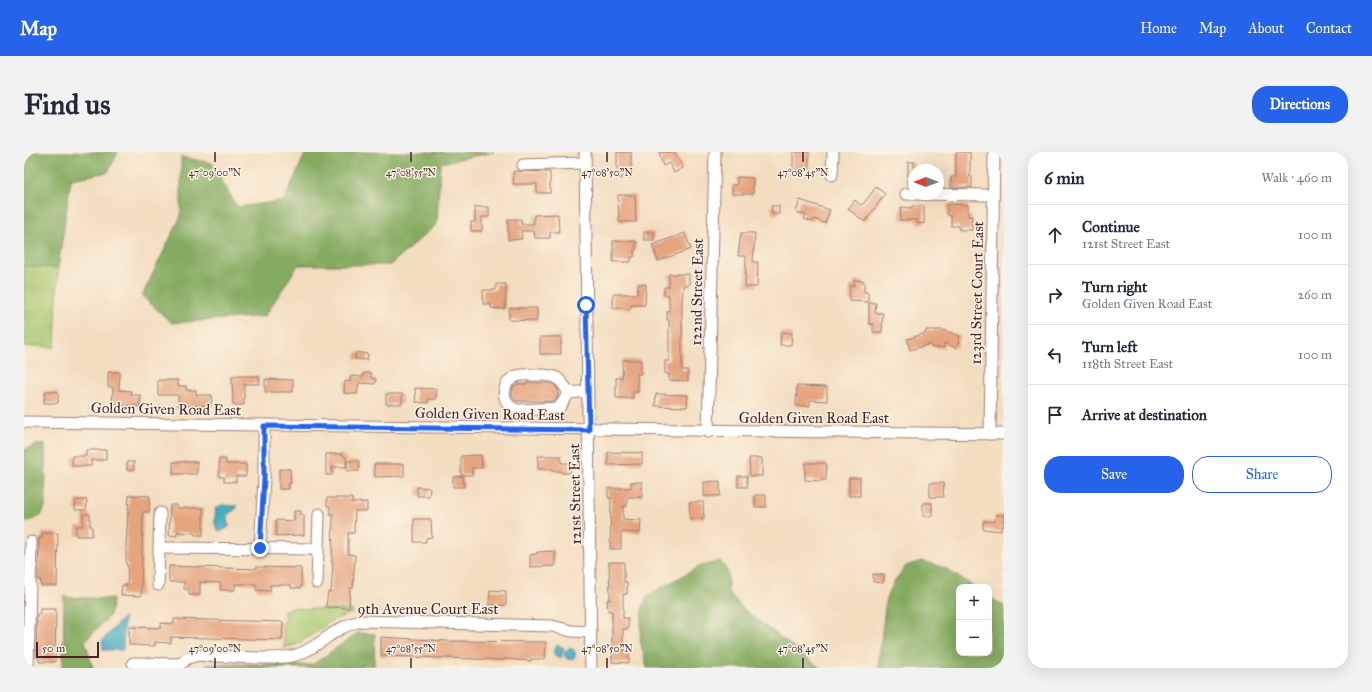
<!DOCTYPE html>
<meta charset="utf-8">
<style>
body{margin:0;font-family:"IM FELL Great Primer",serif;background:#f2f2f3;color:#1f2937}
.controls{position:absolute;right:12px;bottom:12px;display:grid;overflow:hidden;border-radius:8px;box-shadow:0 4px 16px #0002}
.controls button{width:36px;height:36px;display:grid;place-items:center;padding:0;border:0;border-bottom:1px solid #e0e1e3;background:#fff;color:#1f2937;font:20px sans-serif}
.compass{position:absolute;left:884px;top:12px;width:36px;height:36px;border-radius:50%;background:#fff;box-shadow:0 4px 16px #0002;rotate:270deg}
.scale{position:absolute;left:12px;bottom:10px;width:63px;box-sizing:border-box;padding-left:4px;border:2px solid #4a1f2b;border-top:0;font-size:11px;line-height:14px;white-space:nowrap;color:#4a1f2b;-webkit-text-stroke:3px #fcf5e5;paint-order:stroke}
.stop{position:absolute;width:12px;height:12px;margin:-9px;border:3px solid #2563eb;border-radius:50%;background:#fff}
.stop.end{background:#2563eb;border-color:#fff;box-shadow:0 1px 4px #0008}
.list{margin:0;padding:0;list-style:none}
h2{display:flex;justify-content:space-between;align-items:center;height:52px;margin:0;padding:0 16px;font-size:17px}
h2 small{font-size:13px;font-weight:400;color:#747a83}
.list li{display:grid;grid-template-columns:26px 1fr auto;gap:12px;align-items:center;box-sizing:border-box;height:60px;padding:0 16px;border-top:1px solid #e0e1e3}
.list b{display:block;font-size:15px;white-space:nowrap}
.list p{margin:0;font-size:13px;white-space:nowrap;color:#747a83}
.list em{font-size:13px;font-style:normal;color:#747a83}
.actions{display:flex;gap:8px;padding:12px 16px}
.actions a{flex:1;padding:9px 0;border:1px solid #2563eb;border-radius:16px;text-align:center;font-size:14px;color:#2563eb}
.actions .main{background:#2563eb;color:#fff}
.icon{flex:none;width:22px;height:22px;fill:none;stroke:currentColor;stroke-width:2;stroke-linecap:round;stroke-linejoin:round}
.map{position:relative;flex:none;width:980px;height:516px;overflow:hidden;border-radius:16px}
header{display:flex;align-items:center;gap:24px;box-sizing:border-box;height:56px;padding:0 20px;background:#2563eb;color:#fff}
header strong{font-size:19px}
nav{display:flex;gap:22px;margin-inline-start:auto;font-size:14px}
.intro{display:flex;align-items:center;justify-content:space-between;box-sizing:border-box;height:96px;padding:0 24px}
h1{margin:0;font-size:28px}
.button{padding:10px 18px;border-radius:16px;background:#2563eb;color:#fff;font-size:14px;font-weight:700}
main{display:flex;gap:24px;padding:0 24px}
aside{flex:1;background:#fff;border-radius:16px;box-shadow:0 4px 16px #0002}
.map>svg:first-child{display:block}
</style>
<header>
<strong>Map</strong>
<nav><a>Home</a><a>Map</a><a>About</a><a>Contact</a></nav>
</header>
<div class="intro"><h1>Find us</h1><a class="button">Directions</a></div>
<main>
<div class="map">
<svg width="980" height="516" viewBox="0 0 980 516">
<rect width="100%" height="100%" fill="#fcf5e5"/>
<filter id="ink" filterUnits="userSpaceOnUse"><feTurbulence type="fractalNoise" baseFrequency=".025" numOctaves="2"/><feDisplacementMap in="SourceGraphic" scale="8" xChannelSelector="R" yChannelSelector="G"/><feConvolveMatrix kernelMatrix="1 2 1 2 8 2 1 2 1" color-interpolation-filters="sRGB"/></filter>
<filter id="wash" filterUnits="userSpaceOnUse"><feTurbulence type="fractalNoise" baseFrequency=".012" numOctaves="4" result="noise"/><feDisplacementMap in="SourceGraphic" scale="16" xChannelSelector="R" yChannelSelector="G"/><feGaussianBlur stdDeviation="0.9" result="paint"/><feColorMatrix in="noise" values="0 0 0 0 0 0 0 0 0 0 0 0 0 0 0 0 0 1.4 0 .05"/><feComposite in="paint" operator="in"/></filter>
<g filter="url(#wash)">
<rect width="100%" height="100%" fill="#f3ddbf"/>
<!-- green -->
<g fill="#a7c66d" stroke="#78724c">
<path d="M0,114L34,116L31,195L0,194Z"/>
<path d="M265,456L328,458V461L309,468L274,492L260,496V458H265Z"/>
</g>
<!-- forest -->
<g fill="#85ab60" stroke="#686546">
<path d="M0,0H94L84,20L47,27L34,116L0,114Z"/>
<path d="M282,0H470L416,11L413,72L366,113H274L241,164L148,171L118,144L157,64V5L188,11L213,55L260,49Z"/>
<path d="M21,292L22,353L17,364L0,371V298L12,293Z"/>
<path d="M696,409L704,420V439L719,457L796,516H623L616,488L618,458L624,443L675,415Z"/>
<path d="M898,409L921,416L950,435H935V501H965V445L980,454V516H854L862,446L872,427L882,414Z"/>
<path d="M40,445L89,447L86,463L61,489L69,516H39Z"/>
<path d="M334,481L351,482L350,514L337,513L336,516H183V512L288,513Z"/>
</g>
<!-- water -->
<g fill="#44acc3" stroke="#476677">
<path d="M198,353L213,354V356L204,363L205,375L195,380C189,374 191,364 192,356Z"/>
<path d="M100,465L99,498H79L78,489Z"/>
<path d="M533,493L540,496L537,506L531,504L529,497Z"/>
<circle cx="546" cy="502" r="5.5"/>
</g>
<g id="blocks">
<!-- building -->
<g fill="#e5a37e">
<path d="M593,0H607V26H595V18H593Z"/>
<path d="M635,0H651L659,16L650,21L645,11L639,14Z"/>
<rect x="769" y="0" width="16" height="18"/>
<path d="M932,0H946V25H948V35H927V25H932Z"/>
<rect x="884" y="10" width="6" height="23"/>
<path d="M490,19L526,20V41H513V32H489Z"/>
<path d="M713,25L729,26V42H708V33H713Z"/>
<path d="M852,35L861,42L841,70L824,57L831,48L837,53L841,50Z"/>
<path d="M594,43H611L612,70H595Z"/>
<path d="M776,48L806,58L801,71L790,67L789,70L780,67L782,63L772,60Z"/>
<path d="M923,52L944,53V64H948V78H935V74H927V64L923,63Z"/>
<path d="M747,54H755V62H748Z"/>
<path d="M888,54H900V72L893,71V68H876L877,55L888,56Z"/>
<path d="M451,55H465V65H458V79H447V70H451Z"/>
<path d="M534,62L535,80H526V86H511L510,79H497L498,87L484,88V67H497V72H510V63Z"/>
<rect x="620" y="80" width="10" height="8"/>
<path d="M661,81L667,97L634,109L628,93Z"/>
<path d="M717,81H731L729,110H734L733,135H721L722,104H714Z"/>
<path d="M589,89H612V98H610V105H607V110H589Z"/>
<path d="M645,122H665V133H659L658,152V218H664V229L645,228V222H641V209H645V168H643V159H645V143H640V135H645Z"/>
<path d="M830,128L840,129V140H844V150L825,149L826,134H830Z"/>
<path d="M472,132H482L481,157L467,156V152H459V138H472Z"/>
<path d="M614,132H622L621,153H607V157L589,156V142H613Z"/>
<path d="M845,151H852L851,161H859L858,180H849V172H845Z"/>
<path d="M485,156H513V169L485,168Z"/>
<path d="M902,178H919L936,184L933,196L920,191V196L907,195V192L886,198L883,187L902,181Z"/>
<path d="M757,180L768,181L767,193H756Z"/>
<rect x="516" y="185" width="21" height="17"/>
<path d="M332,200L344,202L343,208L331,207Z"/>
<path d="M599,208H617V222H613L614,240H609V246H592V226H598Z"/>
<path d="M84,220H96L95,238L107,239V243H116V254L88,253L89,235H84Z"/>
<path d="M339,221H347V226L352,227L351,232L335,231L333,242L320,241L321,229L326,230L327,224L339,225Z"/>
<path d="M208,224H235V232H220V253H209Z"/>
<path d="M241,227L269,228V240H241Z"/>
<path d="M134,228H154V234H162V238H172V243H188L187,254H154V243H134Z"/>
<path d="M503,230L530,232L534,238V244L531,249H492L488,244L489,235L494,232H503Z"/>
<path d="M773,234L803,235V249L786,248V254H772Z"/>
<path d="M391,236L412,237V247H404V251L392,250Z"/>
<path d="M21,239L34,240V251H20Z"/>
<rect x="362" y="242" width="16" height="10"/>
<path d="M632,242L664,243L663,255L631,254Z"/>
<path d="M62,298H82V308H67V314H48V304H62Z"/>
<path d="M584,300L618,301V312L584,313Z"/>
<path d="M302,302H319V304L322,305V315H308V323H302Z"/>
<path d="M457,303L458,316H448V323H437V304Z"/>
<path d="M514,304H537V311H547L546,321H537V319H528V317H514Z"/>
<path d="M725,306H738V324H726Z"/>
<path d="M195,307H202V312H222V324H212V330H200V325H195Z"/>
<rect x="323" y="309" width="12" height="10"/>
<rect x="103" y="310" width="7" height="8"/>
<rect x="149" y="310" width="24" height="12"/>
<path d="M781,311H802V328H798V329L781,328Z"/>
<path d="M350,312H380V324L351,325Z"/>
<path d="M255,317H266L267,331H265V337H255Z"/>
<path d="M439,324L440,335H429V325Z"/>
<rect x="714" y="324" width="9" height="11"/>
<rect x="825" y="326" width="11" height="18"/>
<path d="M696,329V344H680V330Z"/>
<path d="M607,330H618V345H603V354H599V367L617,368L616,381L597,380V397H586L587,346H584V336H607Z"/>
<path d="M906,331H920L919,345H906Z"/>
<path d="M393,335L406,336L405,344H393Z"/>
<path d="M105,343L126,344L125,360H119L117,444L97,443L98,433H103L104,413H102V394Z"/>
<rect x="731" y="343" width="11" height="12"/>
<path d="M303,346H328V351L343,350V359H331L330,381H324V402L331,403L329,436H326L325,456L302,455L304,440H307L309,411H308L309,362H306V354H303Z"/>
<path d="M52,348H63L62,358H51Z"/>
<path d="M665,350H679L680,366L666,367Z"/>
<rect x="899" y="351" width="9" height="13"/>
<path d="M146,353H153V356H179V383H171V381L153,380V384L145,383Z"/>
<path d="M270,359H277V363H280V383L252,384V368L270,369Z"/>
<path d="M59,362H66V374H68V384H52V374H59Z"/>
<path d="M971,363H980V374H977V379L959,377V369L971,370Z"/>
<path d="M390,367H407L408,385L402,386V390H390Z"/>
<path d="M18,381H34L33,434H17V428H14L15,386H18Z"/>
<path d="M531,399V414L506,415V403L513,402V400Z"/>
<path d="M585,410H600V430H603V442H599V466H604V477H599V498H605V511L588,510V459H584L583,448H586Z"/>
<path d="M145,414L232,417V415L277,416V436H267V433H246V439L232,438V432H211V438H196L197,431L176,430V443H165V437H160V430H145Z"/>
<path d="M849,422L860,423L859,431L849,430Z"/>
<path d="M466,438L482,439V453H465Z"/>
<path d="M16,457H32L31,510H15V505H12L13,462H16Z"/>
<path d="M150,467L259,470L258,488L147,485V491L131,490V494L105,493V475L137,476V471L150,472Z"/>
<path d="M357,485L424,489L522,490L521,507H507V509L480,507V508L357,504Z"/>
</g>
</g>
</g>
<g filter="url(#ink)">
<use href="#blocks" fill-opacity="0" stroke="#9e7e75" stroke-width="1"/>
<g fill="none" stroke-linecap="round" stroke-linejoin="round">
<!-- minor casing -->
<g stroke="#9e7e75" stroke-width="13">
<g id="minor">
<path d="M561,0L567,516"/>
<path d="M499,13L561,11"/>
<path d="M808,23L809,0"/>
<path d="M882,42L969,43"/>
<path d="M545,241C542,236 538,230 533,226C528,223 521,223 515,223C508,223 500,222 493,224C476,230 476,253 494,258L535,256L545,241L564,239"/>
<path d="M0,270L980,282"/>
<path d="M684,280L691,0"/>
<path d="M966,282L970,0"/>
<path d="M135,396L293,397"/>
<path d="M236,396L240,326V274"/>
<path d="M293,431L295,362"/>
<path d="M134,433L136,361"/>
<path d="M109,511L156,512L164,506L174,503C199,504 253,510 275,502C299,493 309,475 337,469L528,474L547,479L567,480"/>
<path d="M4,515L7,390"/>
</g>
</g>
<!-- minor -->
<use href="#minor" stroke="#fff" stroke-width="11"/>
</g>
</g>
<g fill="none" stroke-linecap="round" stroke-linejoin="round" filter="url(#ink)">
<!-- route -->
<path stroke="#2563eb" stroke-width="5" d="M236,396L240,326V274L565,278L562,153"/>
</g>
<!-- ticks -->
<path fill="none" stroke="#4a1f2b" stroke-width="1.5" d="M191,0V10M387,0V10M583,0V10M779,0V10M191,506V516M387,506V516M583,506V516M779,506V516"/>
<g text-anchor="middle" dominant-baseline="central" stroke-width="3" stroke-linejoin="round" paint-order="stroke">
<!-- street labels -->
<g font-size="15" fill="#4a1f2b" stroke="#fcf5e5">
<text transform="translate(673 140) rotate(-89)">122nd Street East</text>
<text transform="translate(953 141) rotate(-89)">123rd Street Court East</text>
<text transform="translate(142 257) rotate(1)">Golden Given Road East</text>
<text transform="translate(466 262) rotate(1)">Golden Given Road East</text>
<text x="790" y="266">Golden Given Road East</text>
<text transform="translate(551 342) rotate(-91)">121st Street East</text>
<text x="404" y="457">9th Avenue Court East</text>
</g>
</g>
<g font-size="10" text-anchor="middle" fill="#4a1f2b" stroke="#fcf5e5" stroke-width="3" stroke-linejoin="round" paint-order="stroke">
<text x="191" y="24">47°09'00"N</text>
<text x="387" y="24">47°08'55"N</text>
<text x="583" y="24">47°08'50"N</text>
<text x="779" y="24">47°08'45"N</text>
<text x="191" y="500">47°09'00"N</text>
<text x="387" y="500">47°08'55"N</text>
<text x="583" y="500">47°08'50"N</text>
<text x="779" y="500">47°08'45"N</text>
</g>
</svg>
<div class="controls">
<button>+</button>
<button>−</button>
</div>
<svg class="compass" viewBox="-18 -18 36 36"><path d="M0-13l5 13h-10z" fill="#e53935"/><path d="M0 13l5-13h-10z" fill="#747a83"/></svg>
<div class="scale">50 m</div>
<div class="stop" style="left:562px;top:153px"></div>
<div class="stop end" style="left:236px;top:396px"></div>
</div>
<aside>
<h2>6 min<small>Walk · 460 m</small></h2>
<ul class="list">
<li><svg class="icon" aria-label="ahead" viewBox="0 0 24 24"><path d="M12 20V5M6 11l6-6 6 6"/></svg><div><b>Continue</b><p>121st Street East</p></div><em>100 m</em></li>
<li><svg class="icon" aria-label="right" viewBox="0 0 24 24"><path d="M7 20v-9h11M14 6l5 5-5 5"/></svg><div><b>Turn right</b><p>Golden Given Road East</p></div><em>260 m</em></li>
<li><svg class="icon" aria-label="left" viewBox="0 0 24 24"><path d="M17 20v-9H6M10 6l-5 5 5 5"/></svg><div><b>Turn left</b><p>118th Street East</p></div><em>100 m</em></li>
<li><svg class="icon" aria-label="arrive" viewBox="0 0 24 24"><path d="M6 21V4h12l-3 4 3 4H6"/></svg><div><b>Arrive at destination</b></div></li>
</ul>
<div class="actions"><a class="main">Save</a><a>Share</a></div>
</aside>
</main>
